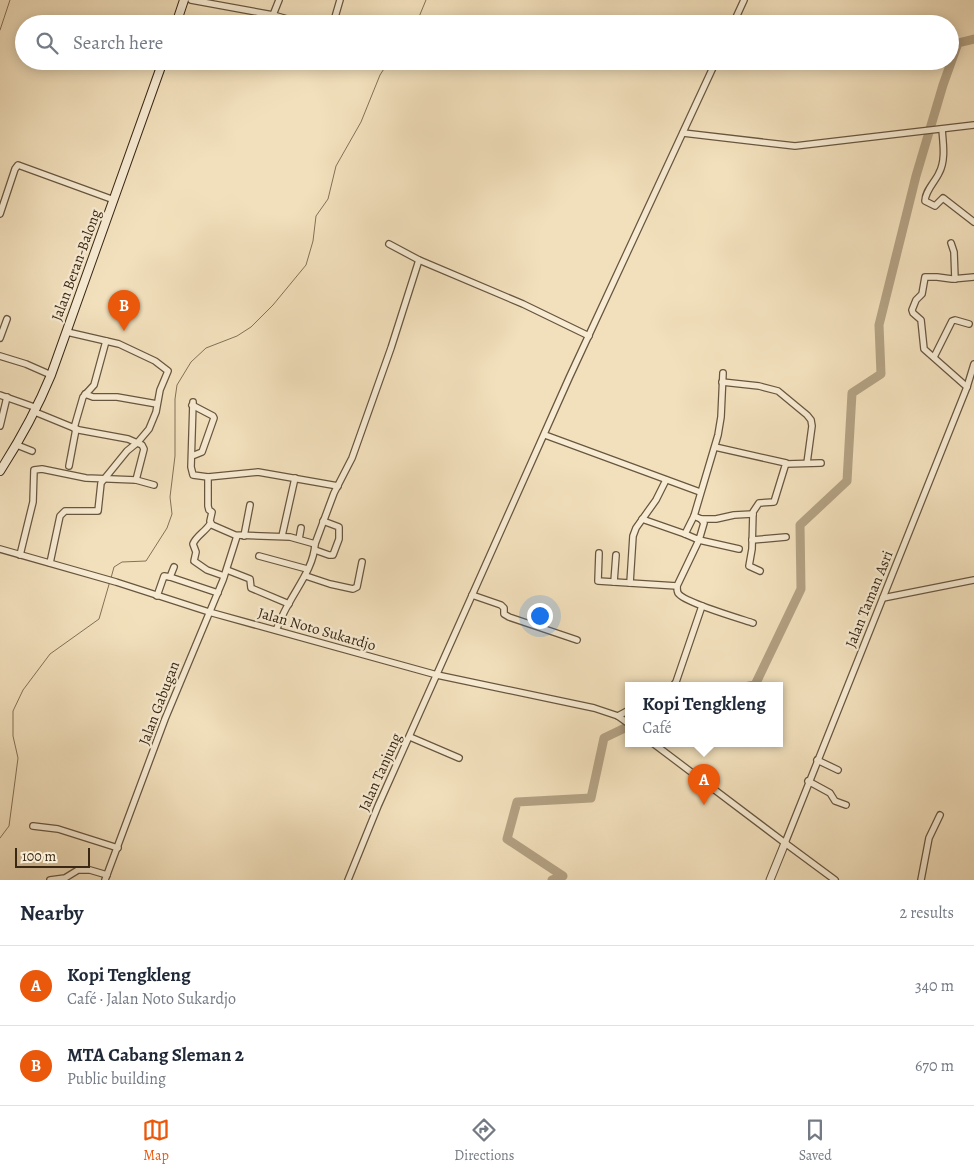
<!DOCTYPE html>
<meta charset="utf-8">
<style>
body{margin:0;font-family:Alegreya,serif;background:#f6f6f7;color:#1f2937}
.scale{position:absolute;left:15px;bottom:12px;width:75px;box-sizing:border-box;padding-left:5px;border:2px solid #3a2815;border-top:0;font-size:14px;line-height:18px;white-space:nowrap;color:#3a2815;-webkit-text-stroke:4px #f7ebd3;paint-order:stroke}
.you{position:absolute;left:539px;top:615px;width:18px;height:18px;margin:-12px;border:4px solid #fff;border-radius:50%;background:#1a73e8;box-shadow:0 0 0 8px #1a73e833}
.badge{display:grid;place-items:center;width:32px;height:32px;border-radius:50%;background:#ea580c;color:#fff;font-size:16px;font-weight:700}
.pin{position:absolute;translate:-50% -41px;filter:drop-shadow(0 1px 2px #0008)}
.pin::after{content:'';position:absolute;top:26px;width:18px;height:15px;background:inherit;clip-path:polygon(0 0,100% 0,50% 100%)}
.popup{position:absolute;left:625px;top:682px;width:158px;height:65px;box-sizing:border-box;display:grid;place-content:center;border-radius:0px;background:#fff;filter:drop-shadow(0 1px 4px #0005);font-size:16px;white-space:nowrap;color:#747a83}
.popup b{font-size:19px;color:#1f2937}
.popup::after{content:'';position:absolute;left:50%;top:100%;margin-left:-10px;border:10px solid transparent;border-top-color:#fff}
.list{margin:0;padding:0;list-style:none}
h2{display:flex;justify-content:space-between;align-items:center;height:65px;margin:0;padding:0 20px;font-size:21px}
h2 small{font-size:16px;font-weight:400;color:#747a83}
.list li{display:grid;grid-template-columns:32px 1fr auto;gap:15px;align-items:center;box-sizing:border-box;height:80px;padding:0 20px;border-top:1px solid #e0e1e3}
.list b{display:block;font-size:19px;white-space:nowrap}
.list p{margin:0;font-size:16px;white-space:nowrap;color:#747a83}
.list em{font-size:16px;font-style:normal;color:#747a83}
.icon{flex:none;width:28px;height:28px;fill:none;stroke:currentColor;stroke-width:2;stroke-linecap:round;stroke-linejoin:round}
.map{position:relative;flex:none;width:974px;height:880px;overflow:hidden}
.search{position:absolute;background:#fff;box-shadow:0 2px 12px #0003;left:15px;right:15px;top:15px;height:55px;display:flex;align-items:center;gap:12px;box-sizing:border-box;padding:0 18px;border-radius:28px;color:#747a83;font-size:19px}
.sheet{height:225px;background:#fff}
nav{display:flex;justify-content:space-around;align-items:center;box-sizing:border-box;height:70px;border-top:1px solid #e0e1e3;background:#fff;font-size:14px;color:#747a83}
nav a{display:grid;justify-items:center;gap:2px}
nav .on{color:#ea580c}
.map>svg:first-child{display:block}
</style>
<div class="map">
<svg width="974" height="880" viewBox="0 0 974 880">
<rect width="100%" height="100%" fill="#f2e0bc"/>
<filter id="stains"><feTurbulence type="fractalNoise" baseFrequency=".004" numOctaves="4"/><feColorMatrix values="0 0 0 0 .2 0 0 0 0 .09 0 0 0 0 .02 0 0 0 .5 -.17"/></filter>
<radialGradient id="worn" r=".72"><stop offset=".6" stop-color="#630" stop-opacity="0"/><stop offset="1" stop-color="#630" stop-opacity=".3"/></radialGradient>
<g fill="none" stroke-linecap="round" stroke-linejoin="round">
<!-- stream -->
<g stroke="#837157" stroke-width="1">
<path d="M416,24L426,0"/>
<path d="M0,30L10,0"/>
<path d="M111,578L114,567L122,562L146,561L167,528L172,514L170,497L175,456V399L177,385L191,362L206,348L237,336L251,327L273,305L306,265L313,241L316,216L328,199L336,166L361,122L380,75L389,61"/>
<path d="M0,838L9,826L15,781L18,758L13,736V711L23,690L50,654L99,619L110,581"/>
</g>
<!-- river -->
<g stroke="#b3a183" stroke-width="9">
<path d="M749,686L755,685L801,589L800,525L847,481L852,393L881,374L879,325L916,176L943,85L958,43L974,39"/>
<path d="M552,880L563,876L507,839L517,802L591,798L604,738L629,726"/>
</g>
<!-- minor casing -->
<g stroke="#68563f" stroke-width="8">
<g id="minor">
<path d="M191,0L273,15L279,0"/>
<path d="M273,15L305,24"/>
<path d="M333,24L340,0"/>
<path d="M733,24L744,0"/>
<path d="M942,129C943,143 946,160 939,173C935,182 925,191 925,201L935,206L943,198L974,222"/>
<path d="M683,133L795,146L974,125"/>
<path d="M0,214L15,169L18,165L114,200"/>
<path d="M951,243L954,252L955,279"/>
<path d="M389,244L419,260L523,304L589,336"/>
<path d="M0,338L7,319"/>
<path d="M0,356L26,364L51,375"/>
<path d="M934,357L952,321L955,320L969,324"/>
<path d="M722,382L759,386L778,391L807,415L811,420L812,426L807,463"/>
<path d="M967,387L924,349L921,320L913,313L912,310L916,300L922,294L925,277H937L952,279L974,277"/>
<path d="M85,394L93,397H117L157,404"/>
<path d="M0,395L37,408"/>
<path d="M193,402L191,467L193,475L208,477L258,472L338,486"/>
<path d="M35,412L79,430L128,439L142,445L144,449L136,480"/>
<path d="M0,426L7,397"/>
<path d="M74,428L83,397L94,385L106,341"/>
<path d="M545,435L700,492"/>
<path d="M17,445L32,451"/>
<path d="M715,447L786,463L774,502L759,503L753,512L752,549L749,566L760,571"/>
<path d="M192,456L202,452L214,418L213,416L192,405"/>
<path d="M786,464L821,463"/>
<path d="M69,466L76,429"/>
<path d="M208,477V506L209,510L212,512L210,521L212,525L235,535L290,537L315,544"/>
<path d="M642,519L685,534L699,540L704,523L701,519L694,516L718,435L721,417L723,373"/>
<path d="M701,519H716L734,515L753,514"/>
<path d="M210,524C205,532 196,536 193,544L196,552L194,561L207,570L224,576"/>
<path d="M685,534L694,516"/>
<path d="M244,536L250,505"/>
<path d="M282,536L295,478"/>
<path d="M299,539L301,528"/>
<path d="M752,540L786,537"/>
<path d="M0,549L116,582L209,612L437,675L594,708L618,716L629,724"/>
<path d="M739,549L699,540L677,586C677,588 677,591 678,593C683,602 741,619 753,623"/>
<path d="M315,550L329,555H333L339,539V527L323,521"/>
<path d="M599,553L598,581L677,586"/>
<path d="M20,555L33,502L34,470L42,469L86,478L136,480L154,485"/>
<path d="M259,556L307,569"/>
<path d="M50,563L60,516L65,511H98L101,483L127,451L138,442L149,429L156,412L160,390L168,371L155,361L119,344L67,332"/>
<path d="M174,567L170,577L218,593"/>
<path d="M227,570L250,579L251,588L289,604"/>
<path d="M306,576L330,584L353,589L357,587L362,562"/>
<path d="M614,582L616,555"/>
<path d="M630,583L633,536L636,528L656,500L666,480"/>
<path d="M472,595L501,605L504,608V614L509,617L577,640"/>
<path d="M157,596L164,576L170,577"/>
<path d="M883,598L974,580"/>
<path d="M276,630C280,622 283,613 288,605C298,586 314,566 315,544L334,493L352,458L391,348L419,260"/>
<path d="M673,686L676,682L702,606"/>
<path d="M618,716L629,710"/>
<path d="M410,737L459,758"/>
<path d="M654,744L785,843L835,880"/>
<path d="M817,760L838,770"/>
<path d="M808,781L830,793L835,801L846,805"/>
<path d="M33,826L58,829L118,848"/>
<path d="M785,843L967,387L974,364"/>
<path d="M50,880L65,878L78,870H90L107,875"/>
<path d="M105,880L165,719L223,580L237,536"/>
<path d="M348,880L378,806L569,378L716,61"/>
<path d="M921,880L929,838L940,815"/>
</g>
</g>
<!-- tertiary casing -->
<g stroke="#68563f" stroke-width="9">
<path id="tertiary" d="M770,880L785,843"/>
</g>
<!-- secondary casing -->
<g stroke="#3a2815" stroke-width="10">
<g id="secondary">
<path d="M176,24L184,0"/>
<path d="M0,471C20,440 37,409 51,375L163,61"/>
</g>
</g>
<!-- minor -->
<use href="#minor" stroke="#f7ebd3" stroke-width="5.5"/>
<!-- tertiary -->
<use href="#tertiary" stroke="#f7ebd3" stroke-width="7"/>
<!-- secondary -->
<use href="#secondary" stroke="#f7ebd3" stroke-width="8"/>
</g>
<g text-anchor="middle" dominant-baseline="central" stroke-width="4.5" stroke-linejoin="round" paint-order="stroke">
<!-- street labels -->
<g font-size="15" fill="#3a2815" stroke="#f7ebd3">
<text transform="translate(76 265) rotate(-70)">Jalan Beran-Balong</text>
<text transform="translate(869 599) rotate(-68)">Jalan Taman Asri</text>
<text transform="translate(317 629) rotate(16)">Jalan Noto Sukardjo</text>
<text transform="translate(159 703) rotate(-69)">Jalan Gabugan</text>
<text transform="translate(380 772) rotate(-66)">Jalan Tanjung</text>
</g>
</g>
<rect width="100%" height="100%" filter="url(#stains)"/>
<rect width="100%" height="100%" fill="url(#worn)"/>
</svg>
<div class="scale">100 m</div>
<div class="you"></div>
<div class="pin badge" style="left:704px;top:805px">A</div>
<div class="popup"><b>Kopi Tengkleng</b>Café</div>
<div class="pin badge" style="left:124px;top:331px">B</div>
<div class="search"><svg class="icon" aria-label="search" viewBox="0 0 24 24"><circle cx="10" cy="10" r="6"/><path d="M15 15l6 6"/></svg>Search here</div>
</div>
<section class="sheet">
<h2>Nearby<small>2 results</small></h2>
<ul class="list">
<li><span class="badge">A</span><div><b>Kopi Tengkleng</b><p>Café · Jalan Noto Sukardjo</p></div><em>340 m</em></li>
<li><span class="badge">B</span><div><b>MTA Cabang Sleman 2</b><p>Public building</p></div><em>670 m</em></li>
</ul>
</section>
<nav>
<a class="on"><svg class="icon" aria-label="map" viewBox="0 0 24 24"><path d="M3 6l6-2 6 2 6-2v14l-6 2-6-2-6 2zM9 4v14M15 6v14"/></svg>Map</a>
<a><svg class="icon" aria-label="directions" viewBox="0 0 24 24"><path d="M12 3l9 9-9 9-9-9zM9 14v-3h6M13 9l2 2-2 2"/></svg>Directions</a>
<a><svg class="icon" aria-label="saved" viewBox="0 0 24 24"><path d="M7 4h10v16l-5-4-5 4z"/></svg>Saved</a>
</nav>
